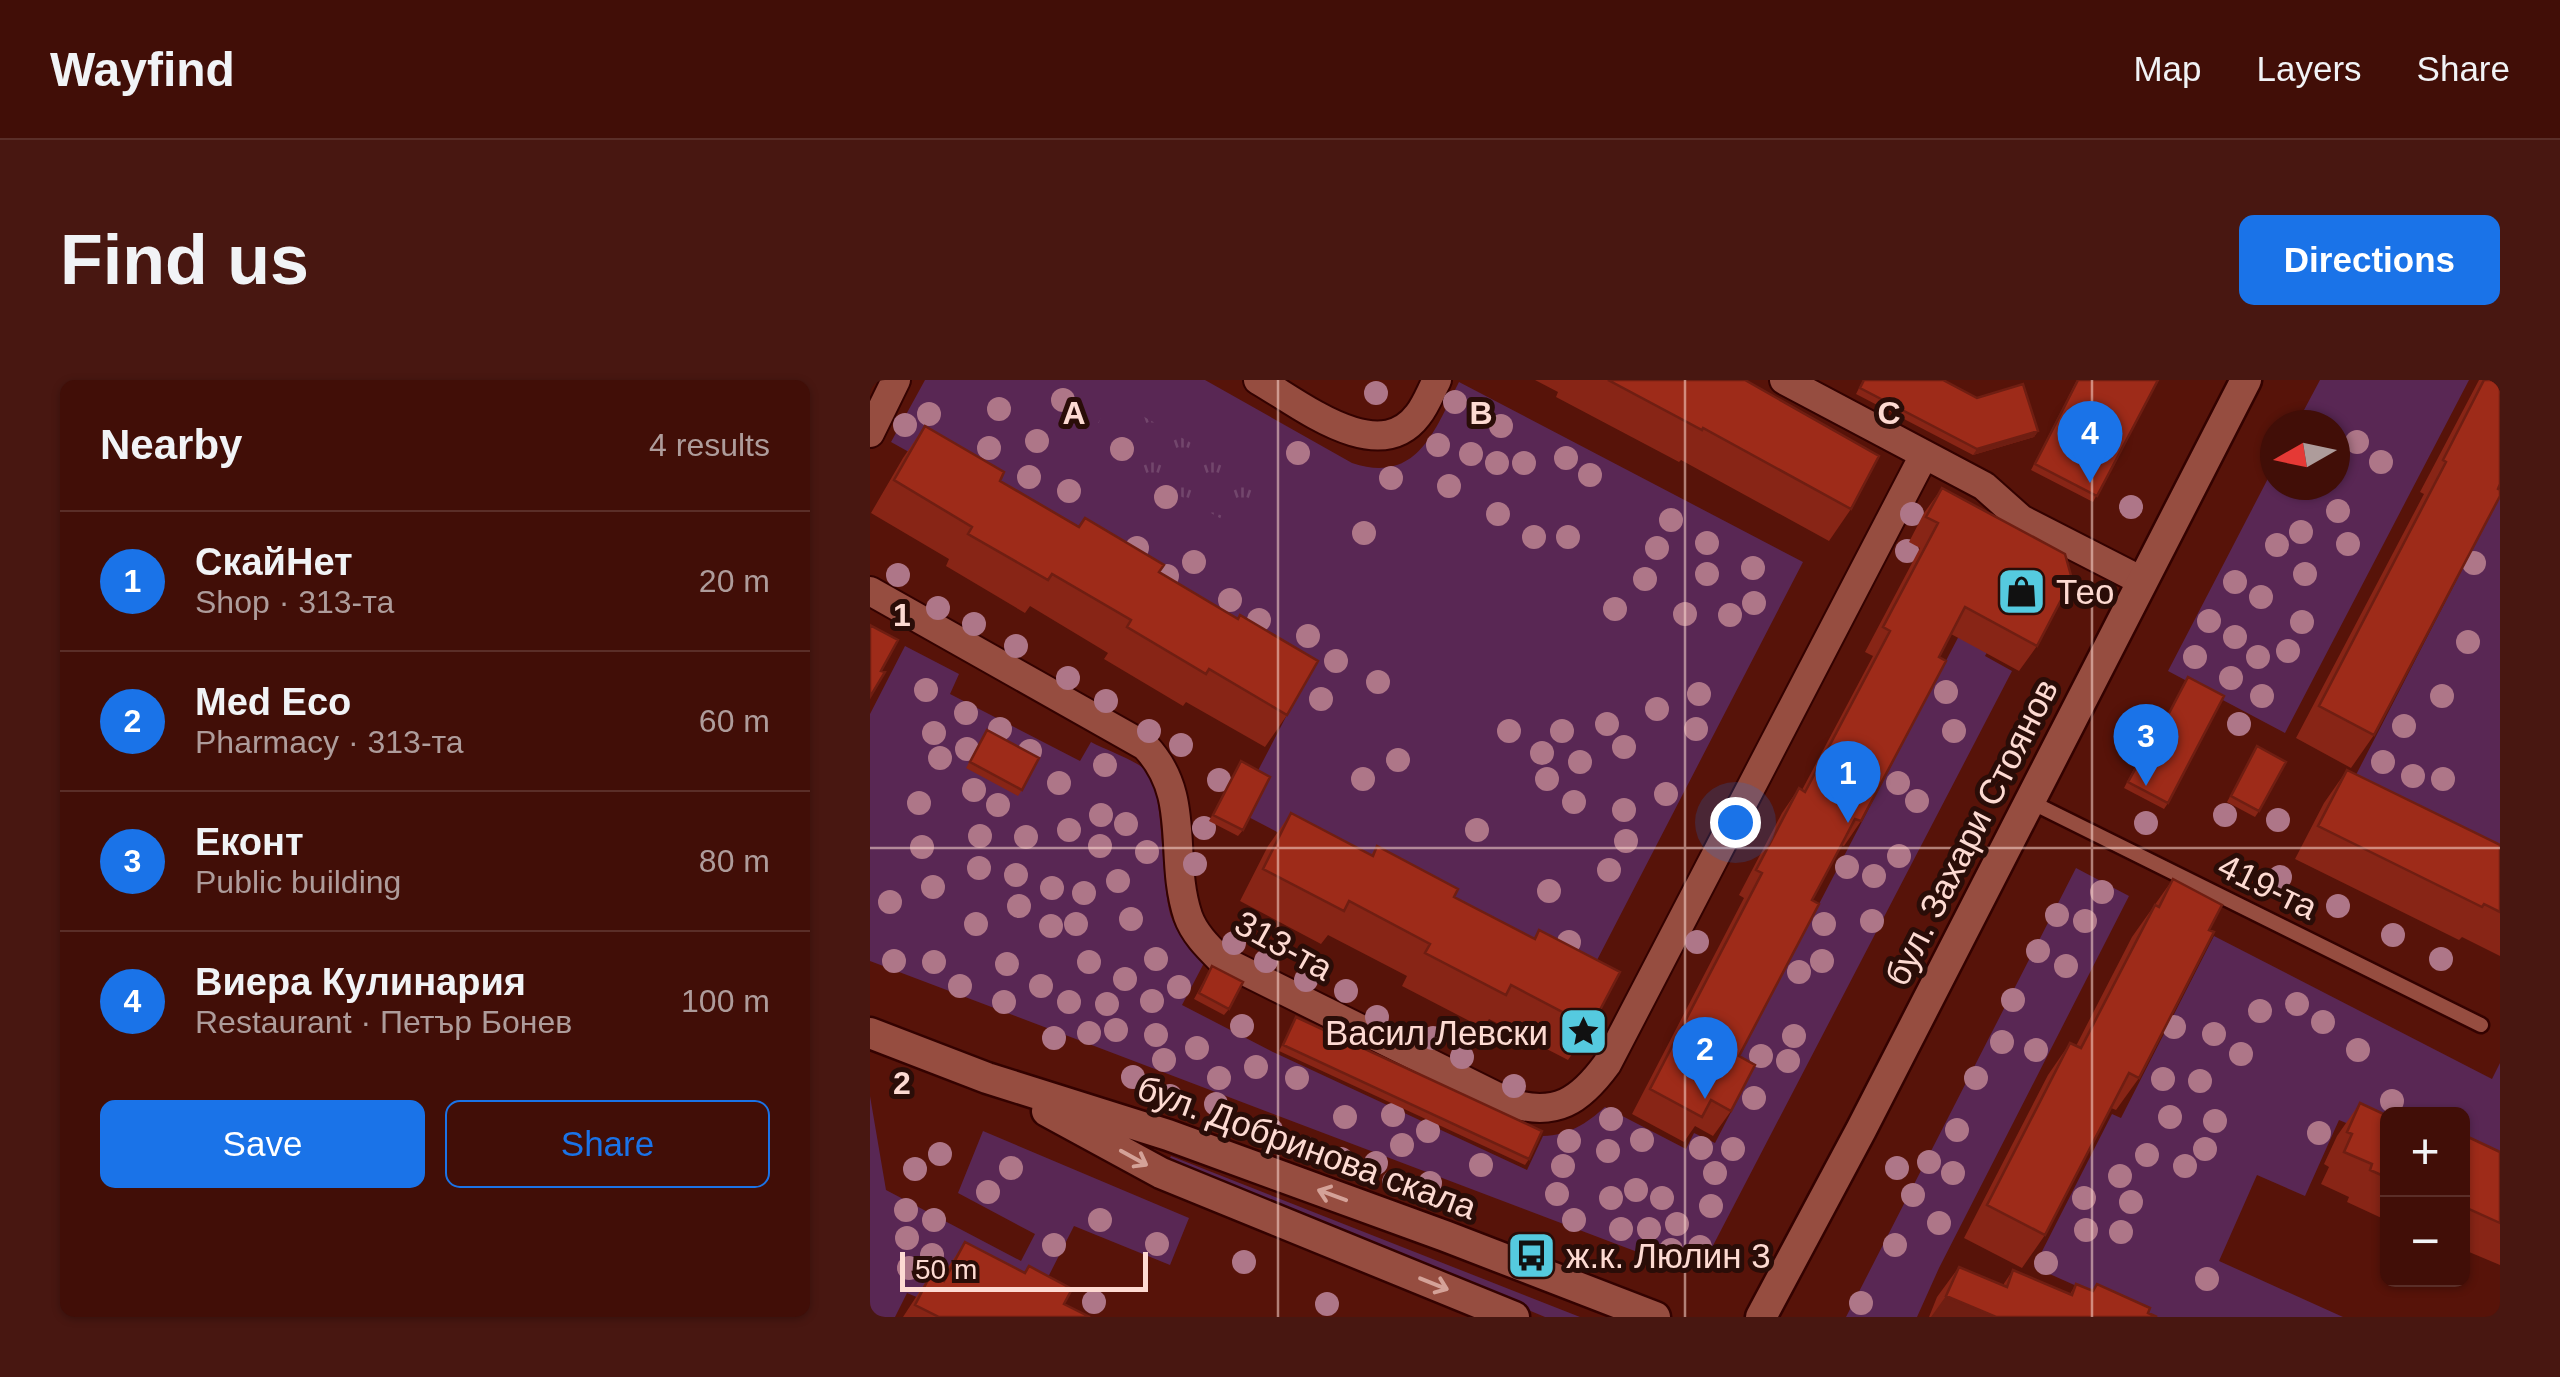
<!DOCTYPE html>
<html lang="en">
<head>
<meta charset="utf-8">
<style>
  :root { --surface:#410e07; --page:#481711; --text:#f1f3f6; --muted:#ae9c9b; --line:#5a2e28; --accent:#1a73e8 }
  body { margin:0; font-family:Arial,sans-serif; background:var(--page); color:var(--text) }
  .controls { position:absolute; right:30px; bottom:30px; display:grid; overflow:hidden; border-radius:15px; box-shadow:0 2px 8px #0004 }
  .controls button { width:90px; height:90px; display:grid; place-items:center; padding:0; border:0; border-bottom:2px solid var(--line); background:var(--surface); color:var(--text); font:50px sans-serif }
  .compass { position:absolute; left:1390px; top:30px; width:90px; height:90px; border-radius:50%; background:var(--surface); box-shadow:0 2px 8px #0004; rotate:261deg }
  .scale { position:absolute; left:30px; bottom:25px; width:248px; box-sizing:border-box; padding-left:10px; border:5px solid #fddad2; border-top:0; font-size:28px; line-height:35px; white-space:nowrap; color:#fddad2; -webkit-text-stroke:8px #2a0d08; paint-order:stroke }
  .you { position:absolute; left:865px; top:442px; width:35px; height:35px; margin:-25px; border:8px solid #fff; border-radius:50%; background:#1a73e8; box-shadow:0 0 0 15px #1a73e833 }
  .badge { display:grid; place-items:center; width:65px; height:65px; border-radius:50%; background:var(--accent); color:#fff; font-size:32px; font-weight:700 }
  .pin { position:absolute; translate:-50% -82px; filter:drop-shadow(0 2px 5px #0008) }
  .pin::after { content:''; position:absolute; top:52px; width:35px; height:30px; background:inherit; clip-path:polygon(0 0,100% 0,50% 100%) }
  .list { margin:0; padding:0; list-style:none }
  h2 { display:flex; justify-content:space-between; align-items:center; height:130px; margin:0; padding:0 40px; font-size:42px }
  h2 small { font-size:32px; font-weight:400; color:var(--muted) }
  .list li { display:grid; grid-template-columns:65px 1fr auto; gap:30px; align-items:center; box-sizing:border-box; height:140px; padding:0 40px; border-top:2px solid var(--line) }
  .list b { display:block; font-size:38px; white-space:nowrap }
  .list p { margin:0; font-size:32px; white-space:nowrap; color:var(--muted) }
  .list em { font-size:32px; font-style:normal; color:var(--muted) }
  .actions { display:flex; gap:20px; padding:30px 40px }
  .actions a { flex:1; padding:22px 0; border:2px solid var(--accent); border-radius:15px; text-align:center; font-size:35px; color:var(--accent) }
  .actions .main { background:var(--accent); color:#fff }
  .map { position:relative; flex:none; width:1630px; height:937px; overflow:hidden; border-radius:15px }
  header { display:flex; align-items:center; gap:60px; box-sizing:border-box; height:140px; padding:0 50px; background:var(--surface); border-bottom:2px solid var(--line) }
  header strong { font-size:48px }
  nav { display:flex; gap:55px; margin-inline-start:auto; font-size:35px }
  .intro { display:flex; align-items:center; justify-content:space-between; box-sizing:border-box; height:240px; padding:0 60px }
  h1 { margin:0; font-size:70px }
  .button { padding:25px 45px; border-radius:15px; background:var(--accent); color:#fff; font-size:35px; font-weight:700 }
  main { display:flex; gap:60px; padding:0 60px }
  aside { flex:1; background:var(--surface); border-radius:15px; box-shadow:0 2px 8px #0004 }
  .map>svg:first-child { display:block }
  .green { fill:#592754 }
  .park { fill:url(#park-tufts) }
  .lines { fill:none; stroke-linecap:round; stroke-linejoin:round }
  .lane-casing { stroke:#330200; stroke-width:19 }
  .street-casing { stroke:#330200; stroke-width:32 }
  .secondary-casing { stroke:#330200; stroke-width:35 }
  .lane { stroke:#964d40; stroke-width:14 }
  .street { stroke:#964d40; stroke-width:28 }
  .secondary { stroke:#964d40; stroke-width:30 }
  .tree { fill:#ae7688 }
  .wall { fill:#882516 }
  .shaded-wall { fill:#6f1e12 }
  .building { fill:#9e2b19; stroke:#6f1e12; stroke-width:2.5 }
  .oneway { stroke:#d4a298 }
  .grid { fill:none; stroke:#fddad2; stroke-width:2.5; stroke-opacity:0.55 }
  .labels { text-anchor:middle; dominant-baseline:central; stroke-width:10; stroke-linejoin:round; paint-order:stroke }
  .poi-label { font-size:35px; fill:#fddad2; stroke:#2a0d08; text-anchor:start }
  .street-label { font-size:35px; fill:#fddad2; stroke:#2a0d08 }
  .grid-label { font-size:32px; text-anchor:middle; font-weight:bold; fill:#fddad2; stroke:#2a0d08; stroke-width:10; stroke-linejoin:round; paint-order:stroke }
</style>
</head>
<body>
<header>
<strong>Wayfind</strong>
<nav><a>Map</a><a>Layers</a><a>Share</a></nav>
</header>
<div class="intro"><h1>Find us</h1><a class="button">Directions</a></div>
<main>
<aside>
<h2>Nearby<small>4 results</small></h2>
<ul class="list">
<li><span class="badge">1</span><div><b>СкайНет</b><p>Shop · 313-та</p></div><em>20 m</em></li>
<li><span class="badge">2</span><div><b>Med Eco</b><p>Pharmacy · 313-та</p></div><em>60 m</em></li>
<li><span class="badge">3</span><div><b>Еконт</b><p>Public building</p></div><em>80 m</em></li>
<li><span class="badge">4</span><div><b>Виера Кулинария</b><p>Restaurant · Петър Бонев</p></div><em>100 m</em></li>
</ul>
<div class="actions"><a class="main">Save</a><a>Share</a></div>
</aside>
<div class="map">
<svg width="1630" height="937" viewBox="0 0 1630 937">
  <defs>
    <pattern id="park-tufts" width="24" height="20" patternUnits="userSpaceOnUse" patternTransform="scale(2.5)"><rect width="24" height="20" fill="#592754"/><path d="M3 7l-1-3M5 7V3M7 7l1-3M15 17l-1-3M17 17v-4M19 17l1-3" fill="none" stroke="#72466c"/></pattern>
  </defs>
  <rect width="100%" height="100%" fill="#571309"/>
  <path class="green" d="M 55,0 L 335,0 L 482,83 C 548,105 565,49 589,2 L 933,182 L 711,611 L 367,431 L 433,304 L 281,207 L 21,62 Z
    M 1450,0 L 1599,0 L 1415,353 L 1298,291 L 1405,85 L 1405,105 L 1465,105 L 1465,45 L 1426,45 Z
    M 1630,116 L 1630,498 L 1473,420 Z
    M 1103,229 L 1132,244 L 1115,276 L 1142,291 L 836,879 L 823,888 L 807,887 L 0,581 L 0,334 L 35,266 L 89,294 L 80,314 L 210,381 L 221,362 C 236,370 267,381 277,391 C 295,408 290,507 302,539 C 308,556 321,570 334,583 L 312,625 L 403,672 L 657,790 L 673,756 C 699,755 716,744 735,727 L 816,769 L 824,753 L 845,763 L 872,711 L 856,702 Z
    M 1206,488 L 1259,516 L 1069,888 L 1047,937 L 976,937 Z
    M 1344,556 L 1622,699 L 1630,683 L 1630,808 L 1593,792 L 1592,734 L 1518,734 L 1517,760 L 1469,740 L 1435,816 L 1387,795 L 1349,881 L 1473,937 L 1276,937 L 1164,887 L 1242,734 L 1251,738 Z
    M 0,716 L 16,810 L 151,881 L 165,854 L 88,813 L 113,751 L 319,838 L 300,885 L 204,846 L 170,913 L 92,896 L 66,884 L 49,918 L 37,913 L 25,937 L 0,937 Z
    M 301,776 L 710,937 L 675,937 L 298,782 Z"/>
  <path class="park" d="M 242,19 L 402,108 L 377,153 L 216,64 Z"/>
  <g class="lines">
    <defs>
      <path id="lane" d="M 1159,421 L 1611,645"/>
      <path id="street" d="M 388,0 C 430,24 508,88 548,35 C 556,25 561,11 567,0
        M 914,0 L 1114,106 L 1151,139 L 1272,201
        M 0,53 L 26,0
        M 0,211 L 275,366 C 323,416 298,476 318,536 C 324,553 337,566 350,579 L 640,723 C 686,737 710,721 737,684 L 1054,75"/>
      <path id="secondary" d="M 0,653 L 117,698 L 298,755 L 575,856 L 785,937
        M 177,731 L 291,793 L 644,937
        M 891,937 L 991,750 L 1376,0"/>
    </defs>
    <use href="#lane" class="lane-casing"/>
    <use href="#street" class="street-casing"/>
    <use href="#secondary" class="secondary-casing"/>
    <use href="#lane" class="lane"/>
    <use href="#street" class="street"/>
    <use href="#secondary" class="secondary"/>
  </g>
  <g class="tree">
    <circle cx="506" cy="13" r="12"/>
    <circle cx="193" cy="20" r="12"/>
    <circle cx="585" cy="22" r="12"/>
    <circle cx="129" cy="29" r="12"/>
    <circle cx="59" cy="34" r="12"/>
    <circle cx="35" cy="45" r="12"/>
    <circle cx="631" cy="46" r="12"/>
    <circle cx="167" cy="61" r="12"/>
    <circle cx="1487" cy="62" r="12"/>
    <circle cx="568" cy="65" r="12"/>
    <circle cx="119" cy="68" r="12"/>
    <circle cx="252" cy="69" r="12"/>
    <circle cx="428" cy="73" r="12"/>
    <circle cx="601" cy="74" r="12"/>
    <circle cx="696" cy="78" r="12"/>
    <circle cx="1511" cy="82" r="12"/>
    <circle cx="627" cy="83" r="12"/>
    <circle cx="654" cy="83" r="12"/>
    <circle cx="720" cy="95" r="12"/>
    <circle cx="159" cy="97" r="12"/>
    <circle cx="521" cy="98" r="12"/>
    <circle cx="579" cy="106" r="12"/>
    <circle cx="199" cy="111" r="12"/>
    <circle cx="296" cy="117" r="12"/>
    <circle cx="1261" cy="127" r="12"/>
    <circle cx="1468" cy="131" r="12"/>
    <circle cx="628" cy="134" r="12"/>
    <circle cx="1042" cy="134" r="12"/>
    <circle cx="801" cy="140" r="12"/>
    <circle cx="1431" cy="152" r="12"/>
    <circle cx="494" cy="153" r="12"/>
    <circle cx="664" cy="157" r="12"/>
    <circle cx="698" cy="157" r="12"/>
    <circle cx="837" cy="163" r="12"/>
    <circle cx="1478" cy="164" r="12"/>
    <circle cx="1407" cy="165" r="12"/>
    <circle cx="267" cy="168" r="12"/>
    <circle cx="787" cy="168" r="12"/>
    <circle cx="1037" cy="171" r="12"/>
    <circle cx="324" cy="182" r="12"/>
    <circle cx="1604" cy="183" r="12"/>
    <circle cx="883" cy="188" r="12"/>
    <circle cx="837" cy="194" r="12"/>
    <circle cx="1435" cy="194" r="12"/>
    <circle cx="28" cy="195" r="12"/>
    <circle cx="297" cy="196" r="12"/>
    <circle cx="775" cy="199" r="12"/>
    <circle cx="1365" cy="202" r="12"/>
    <circle cx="1391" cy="217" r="12"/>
    <circle cx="360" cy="220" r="12"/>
    <circle cx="884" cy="223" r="12"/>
    <circle cx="68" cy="228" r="12"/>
    <circle cx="745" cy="229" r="12"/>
    <circle cx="815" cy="234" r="12"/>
    <circle cx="860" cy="235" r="12"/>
    <circle cx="389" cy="240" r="12"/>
    <circle cx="1339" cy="241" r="12"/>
    <circle cx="1432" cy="242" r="12"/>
    <circle cx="104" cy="244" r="12"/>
    <circle cx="438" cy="256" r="12"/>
    <circle cx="1365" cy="257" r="12"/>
    <circle cx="1598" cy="262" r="12"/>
    <circle cx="146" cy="266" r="12"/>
    <circle cx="1418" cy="271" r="12"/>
    <circle cx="1325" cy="277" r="12"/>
    <circle cx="1388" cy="277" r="12"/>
    <circle cx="466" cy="281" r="12"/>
    <circle cx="198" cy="298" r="12"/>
    <circle cx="1361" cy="298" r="12"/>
    <circle cx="508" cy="302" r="12"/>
    <circle cx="56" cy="310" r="12"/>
    <circle cx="1076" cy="312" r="12"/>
    <circle cx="829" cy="314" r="12"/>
    <circle cx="1392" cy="316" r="12"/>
    <circle cx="1572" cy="316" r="12"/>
    <circle cx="451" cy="319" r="12"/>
    <circle cx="236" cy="321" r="12"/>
    <circle cx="787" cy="329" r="12"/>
    <circle cx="96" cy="333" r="12"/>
    <circle cx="737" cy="344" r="12"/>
    <circle cx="1369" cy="344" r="12"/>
    <circle cx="1534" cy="346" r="12"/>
    <circle cx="130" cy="349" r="12"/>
    <circle cx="826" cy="349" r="12"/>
    <circle cx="279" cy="351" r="12"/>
    <circle cx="639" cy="351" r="12"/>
    <circle cx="692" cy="351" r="12"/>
    <circle cx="1084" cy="351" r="12"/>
    <circle cx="64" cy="353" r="12"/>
    <circle cx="311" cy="365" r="12"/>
    <circle cx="754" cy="367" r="12"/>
    <circle cx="97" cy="369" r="12"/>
    <circle cx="160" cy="371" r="12"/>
    <circle cx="672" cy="373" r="12"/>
    <circle cx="70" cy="378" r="12"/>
    <circle cx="528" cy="380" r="12"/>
    <circle cx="710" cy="382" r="12"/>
    <circle cx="1513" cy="382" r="12"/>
    <circle cx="235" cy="385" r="12"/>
    <circle cx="1543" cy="396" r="12"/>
    <circle cx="493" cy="399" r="12"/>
    <circle cx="677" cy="399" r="12"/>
    <circle cx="1573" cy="399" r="12"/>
    <circle cx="349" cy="400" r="12"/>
    <circle cx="189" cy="403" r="12"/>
    <circle cx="1028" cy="403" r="12"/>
    <circle cx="104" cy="410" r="12"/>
    <circle cx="796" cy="414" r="12"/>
    <circle cx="1047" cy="421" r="12"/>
    <circle cx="704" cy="422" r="12"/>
    <circle cx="49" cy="423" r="12"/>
    <circle cx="128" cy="425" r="12"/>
    <circle cx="754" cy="430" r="12"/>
    <circle cx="231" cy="435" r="12"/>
    <circle cx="1355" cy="435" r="12"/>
    <circle cx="1408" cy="440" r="12"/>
    <circle cx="1276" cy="443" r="12"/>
    <circle cx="256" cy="444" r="12"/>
    <circle cx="334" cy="448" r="12"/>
    <circle cx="199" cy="450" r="12"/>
    <circle cx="607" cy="450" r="12"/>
    <circle cx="110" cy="456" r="12"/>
    <circle cx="156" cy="457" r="12"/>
    <circle cx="756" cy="461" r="12"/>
    <circle cx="230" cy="466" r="12"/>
    <circle cx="52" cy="467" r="12"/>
    <circle cx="277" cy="472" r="12"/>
    <circle cx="1029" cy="476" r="12"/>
    <circle cx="325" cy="484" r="12"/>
    <circle cx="977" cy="487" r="12"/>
    <circle cx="109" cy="488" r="12"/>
    <circle cx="739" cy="490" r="12"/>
    <circle cx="146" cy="495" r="12"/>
    <circle cx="1004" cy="496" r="12"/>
    <circle cx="1410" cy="497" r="12"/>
    <circle cx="248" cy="501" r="12"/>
    <circle cx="63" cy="507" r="12"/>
    <circle cx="182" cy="508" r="12"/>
    <circle cx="679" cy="511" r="12"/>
    <circle cx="1232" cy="512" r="12"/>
    <circle cx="214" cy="513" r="12"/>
    <circle cx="20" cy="522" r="12"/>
    <circle cx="149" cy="526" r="12"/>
    <circle cx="1468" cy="526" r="12"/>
    <circle cx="1187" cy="535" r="12"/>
    <circle cx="261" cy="539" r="12"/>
    <circle cx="1002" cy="541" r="12"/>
    <circle cx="1215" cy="541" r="12"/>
    <circle cx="106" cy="544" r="12"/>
    <circle cx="206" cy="544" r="12"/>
    <circle cx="954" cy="544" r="12"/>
    <circle cx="181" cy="546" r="12"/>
    <circle cx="1523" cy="555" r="12"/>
    <circle cx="699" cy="562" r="12"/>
    <circle cx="827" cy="562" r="12"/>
    <circle cx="364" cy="563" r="12"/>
    <circle cx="1168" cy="571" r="12"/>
    <circle cx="286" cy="579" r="12"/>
    <circle cx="1571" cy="579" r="12"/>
    <circle cx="24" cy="581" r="12"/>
    <circle cx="396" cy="581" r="12"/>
    <circle cx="952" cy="581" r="12"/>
    <circle cx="64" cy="582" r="12"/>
    <circle cx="219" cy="582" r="12"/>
    <circle cx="137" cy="584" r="12"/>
    <circle cx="1196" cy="586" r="12"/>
    <circle cx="929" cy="592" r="12"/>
    <circle cx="255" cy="599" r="12"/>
    <circle cx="436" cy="600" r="12"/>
    <circle cx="90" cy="606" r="12"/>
    <circle cx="171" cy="606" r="12"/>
    <circle cx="309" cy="607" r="12"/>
    <circle cx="476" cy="611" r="12"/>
    <circle cx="1143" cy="620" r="12"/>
    <circle cx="282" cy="621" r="12"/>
    <circle cx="134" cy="622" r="12"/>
    <circle cx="199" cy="622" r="12"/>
    <circle cx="237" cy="624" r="12"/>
    <circle cx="1427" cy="624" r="12"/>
    <circle cx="1390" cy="631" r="12"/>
    <circle cx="507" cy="637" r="12"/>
    <circle cx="1453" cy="642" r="12"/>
    <circle cx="372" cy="646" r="12"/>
    <circle cx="1304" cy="647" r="12"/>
    <circle cx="246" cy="650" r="12"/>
    <circle cx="219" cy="653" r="12"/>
    <circle cx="1344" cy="654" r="12"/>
    <circle cx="286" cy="655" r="12"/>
    <circle cx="924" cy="656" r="12"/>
    <circle cx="184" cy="658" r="12"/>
    <circle cx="563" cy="658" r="12"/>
    <circle cx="1132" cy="662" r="12"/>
    <circle cx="327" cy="668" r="12"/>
    <circle cx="1166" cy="670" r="12"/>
    <circle cx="1488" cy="670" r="12"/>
    <circle cx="1371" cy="674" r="12"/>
    <circle cx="891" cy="676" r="12"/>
    <circle cx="592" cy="677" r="12"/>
    <circle cx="294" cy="680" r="12"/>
    <circle cx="918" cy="681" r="12"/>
    <circle cx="386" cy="687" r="12"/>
    <circle cx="263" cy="697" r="12"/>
    <circle cx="349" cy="698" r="12"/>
    <circle cx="427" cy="698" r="12"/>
    <circle cx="1106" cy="698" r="12"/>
    <circle cx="1293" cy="699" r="12"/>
    <circle cx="1330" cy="701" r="12"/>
    <circle cx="644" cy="706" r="12"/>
    <circle cx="300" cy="716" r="12"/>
    <circle cx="884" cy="718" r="12"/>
    <circle cx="1522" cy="721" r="12"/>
    <circle cx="346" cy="724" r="12"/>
    <circle cx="523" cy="735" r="12"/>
    <circle cx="475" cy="737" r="12"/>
    <circle cx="1300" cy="737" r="12"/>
    <circle cx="741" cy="739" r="12"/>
    <circle cx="1345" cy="741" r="12"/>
    <circle cx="401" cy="750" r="12"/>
    <circle cx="1087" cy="750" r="12"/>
    <circle cx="558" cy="751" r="12"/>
    <circle cx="1449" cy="753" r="12"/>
    <circle cx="772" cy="760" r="12"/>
    <circle cx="699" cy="761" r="12"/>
    <circle cx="532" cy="765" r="12"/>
    <circle cx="435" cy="768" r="12"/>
    <circle cx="831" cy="768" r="12"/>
    <circle cx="863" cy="769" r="12"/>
    <circle cx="1335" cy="769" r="12"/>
    <circle cx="738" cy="771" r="12"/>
    <circle cx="70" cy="774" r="12"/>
    <circle cx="1277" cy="775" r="12"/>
    <circle cx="471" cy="779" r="12"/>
    <circle cx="1059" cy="782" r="12"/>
    <circle cx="506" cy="783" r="12"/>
    <circle cx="611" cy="785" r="12"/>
    <circle cx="693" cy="786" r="12"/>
    <circle cx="1315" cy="786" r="12"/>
    <circle cx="141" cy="788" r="12"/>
    <circle cx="1027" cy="788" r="12"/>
    <circle cx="45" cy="789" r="12"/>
    <circle cx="845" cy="793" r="12"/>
    <circle cx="1083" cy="793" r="12"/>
    <circle cx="1250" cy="796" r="12"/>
    <circle cx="524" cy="802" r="12"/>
    <circle cx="560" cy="803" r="12"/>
    <circle cx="766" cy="810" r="12"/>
    <circle cx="118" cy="812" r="12"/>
    <circle cx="687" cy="814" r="12"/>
    <circle cx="1043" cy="815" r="12"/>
    <circle cx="741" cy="818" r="12"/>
    <circle cx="792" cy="818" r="12"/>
    <circle cx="1214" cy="818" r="12"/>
    <circle cx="1261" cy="822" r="12"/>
    <circle cx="841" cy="826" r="12"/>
    <circle cx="36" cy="830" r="12"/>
    <circle cx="64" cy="840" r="12"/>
    <circle cx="230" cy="840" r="12"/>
    <circle cx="704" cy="840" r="12"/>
    <circle cx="1069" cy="843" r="12"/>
    <circle cx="807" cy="844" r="12"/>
    <circle cx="751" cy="849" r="12"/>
    <circle cx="779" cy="849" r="12"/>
    <circle cx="1216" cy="850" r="12"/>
    <circle cx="1251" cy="852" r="12"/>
    <circle cx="37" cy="858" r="12"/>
    <circle cx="287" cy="864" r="12"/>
    <circle cx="184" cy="865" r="12"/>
    <circle cx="1025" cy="865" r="12"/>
    <circle cx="830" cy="867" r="12"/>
    <circle cx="801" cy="870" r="12"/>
    <circle cx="62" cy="875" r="12"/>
    <circle cx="374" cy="882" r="12"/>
    <circle cx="1176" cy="883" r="12"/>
    <circle cx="39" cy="888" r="12"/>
    <circle cx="1337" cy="899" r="12"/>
    <circle cx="224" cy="922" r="12"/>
    <circle cx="991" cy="923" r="12"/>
    <circle cx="457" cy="924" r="12"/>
  </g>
  <path class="wall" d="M 665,0 L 875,0 L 981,129 L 959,161 L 811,80 L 809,82 L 686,17 L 688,12 Z
    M 993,0 L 1073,0 L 1168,51 L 1164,57 L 1103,75 L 986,14 Z
    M 1207,0 L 1288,0 L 1223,122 L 1161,90 Z
    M 1609,0 L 1630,0 L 1504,355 L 1481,388 L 1426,358 L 1554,114 L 1550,112 Z
    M 55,46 L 130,101 L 289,192 L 417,335 L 395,367 L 316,322 L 313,326 L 234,279 L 238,273 L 160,226 L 155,233 L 76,186 L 79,179 L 1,133 L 33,78 Z
    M 1072,108 L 1167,266 L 1149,291 L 1081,254 L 991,441 L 974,466 L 971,465 L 942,520 L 869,676 L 861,731 L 843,756 L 825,746 L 814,762 L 762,734 L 874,518 L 869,515 L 912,433 L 929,408 L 932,410 L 1003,276 L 995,272 L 1050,168 L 1039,162 L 1054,133 Z
    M 1318,297 L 1298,423 L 1294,429 L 1254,408 L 1267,383 L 1272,377 L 1274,379 Z
    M 117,350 L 152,410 L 148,416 L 96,388 Z
    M 1387,366 L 1389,431 L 1385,437 L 1357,422 Z
    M 371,381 L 373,450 L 368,456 L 339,441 Z
    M 1477,390 L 1630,465 L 1630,576 L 1592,557 L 1589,560 L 1425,479 L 1454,423 Z
    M 421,433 L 501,475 L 507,466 L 584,517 L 663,559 L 669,550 L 721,647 L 698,680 L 619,639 L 613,648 L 532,606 L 537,596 L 458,555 L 451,564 L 370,521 L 398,466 Z
    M 1303,499 L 1269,698 L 1246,730 L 1241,728 L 1175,855 L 1152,888 L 1094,858 L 1178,695 L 1200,663 L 1206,666 L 1262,557 Z
    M 342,586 L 359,629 L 354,635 L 324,619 Z
    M 426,637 L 659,779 L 655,785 L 409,671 Z
    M 1490,723 L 1518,736 L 1518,841 L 1477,822 L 1479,817 L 1451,804 L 1459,787 L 1454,784 L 1467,756 Z
    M 1592,759 L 1630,772 L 1630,885 L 1592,869 Z
    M 95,862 L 154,893 L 159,886 L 194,924 L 220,937 L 33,937 L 61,894 L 70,899 Z
    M 1089,887 L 1133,905 L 1143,890 L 1200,914 L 1206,904 L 1222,911 L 1227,904 L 1287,937 L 1059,937 L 1067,917 Z"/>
  <path class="shaded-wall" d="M 1168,51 L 1164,57 L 1103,75 L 1107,69 Z
    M 1076,916 L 1126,937 L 1061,937 Z"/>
  <path class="building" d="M 738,0 L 875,0 L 1009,76 L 981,129 L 833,48 L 832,50 Z
    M 994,0 L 1073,0 L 1107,18 L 1153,4 L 1168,51 L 1107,69 L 990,8 Z
    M 1208,0 L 1288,0 L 1227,116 L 1165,84 Z
    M 1614,0 L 1630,0 L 1630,104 L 1628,109 L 1630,110 L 1630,116 L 1504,355 L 1449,326 L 1576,82 L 1573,80 Z
    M 55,46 L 134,92 L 130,101 L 209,147 L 215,138 L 294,185 L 289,192 L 368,239 L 370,235 L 448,281 L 417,335 L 339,289 L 336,294 L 257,247 L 261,240 L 182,194 L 178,200 L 98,154 L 102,147 L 24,100 Z
    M 1072,108 L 1195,174 L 1202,199 L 1167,266 L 1095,227 L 1069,277 L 1076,281 L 991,441 L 985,439 L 964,479 L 942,520 L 949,524 L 869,676 L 885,685 L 861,731 L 841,720 L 832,737 L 780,709 L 892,493 L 886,490 L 929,408 L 935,412 L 1020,251 L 1013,247 L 1068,143 L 1056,137 Z
    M 0,245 L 28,260 L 11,291 L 15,292 L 0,317 Z
    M 1318,297 L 1354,316 L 1298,423 L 1258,402 L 1272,377 L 1275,379 Z
    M 117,350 L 169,378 L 152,410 L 100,382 Z
    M 1387,366 L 1416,382 L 1389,431 L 1361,416 Z
    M 371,381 L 400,397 L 373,450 L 343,435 Z
    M 1477,390 L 1630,465 L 1630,532 L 1614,524 L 1612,527 L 1448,446 Z
    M 421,433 L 503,476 L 507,466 L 588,509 L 584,517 L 665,559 L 669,550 L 750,592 L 721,647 L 641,605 L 636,615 L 555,573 L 560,564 L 479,521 L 474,531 L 393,489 Z
    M 1303,499 L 1352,525 L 1339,550 L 1344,552 L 1269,698 L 1259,693 L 1175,855 L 1117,825 L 1200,663 L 1211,668 L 1285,525 L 1289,527 Z
    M 342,586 L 373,602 L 359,629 L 329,613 Z
    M 426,637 L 672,751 L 659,779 L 413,665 Z
    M 1490,723 L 1518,736 L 1518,798 L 1500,790 L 1502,784 L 1474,772 L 1482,754 L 1477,752 Z
    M 1525,729 L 1538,734 L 1522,734 Z
    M 1596,756 L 1630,772 L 1630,843 L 1592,826 L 1592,759 L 1594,760 Z
    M 95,862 L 155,893 L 159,886 L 202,909 L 194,924 L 220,937 L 69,937 L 45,925 L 61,894 L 74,901 Z
    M 1089,887 L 1137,907 L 1143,890 L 1202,915 L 1206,904 L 1223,911 L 1227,904 L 1280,928 L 1278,933 L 1287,937 L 1126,937 L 1076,916 Z"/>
  <defs><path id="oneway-shaft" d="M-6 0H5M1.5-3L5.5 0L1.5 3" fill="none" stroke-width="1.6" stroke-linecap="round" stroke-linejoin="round" transform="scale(2.5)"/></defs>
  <g class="oneway">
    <use href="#oneway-shaft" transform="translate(264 778) rotate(29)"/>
    <use href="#oneway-shaft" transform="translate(462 815) rotate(-160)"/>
    <use href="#oneway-shaft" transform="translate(564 904) rotate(22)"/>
  </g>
  <path class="grid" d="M 408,0 L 408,937M 815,0 L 815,937M 1222,0 L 1222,937M 0,468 L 1630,468"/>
  <defs>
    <symbol id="shop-square" viewBox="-11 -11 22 22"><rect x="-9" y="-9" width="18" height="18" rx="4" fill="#55cadf" stroke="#2a0d08"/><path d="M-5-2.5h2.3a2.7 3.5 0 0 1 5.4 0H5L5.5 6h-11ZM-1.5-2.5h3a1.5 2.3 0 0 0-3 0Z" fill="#111"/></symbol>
    <symbol id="sight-square" viewBox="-11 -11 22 22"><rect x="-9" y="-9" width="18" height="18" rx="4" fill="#55cadf" stroke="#2a0d08"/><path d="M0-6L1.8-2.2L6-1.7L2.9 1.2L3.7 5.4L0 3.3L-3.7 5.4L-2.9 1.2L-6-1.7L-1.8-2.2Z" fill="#111"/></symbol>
    <symbol id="bus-square" viewBox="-11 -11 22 22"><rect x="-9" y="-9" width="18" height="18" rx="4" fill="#55cadf" stroke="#2a0d08"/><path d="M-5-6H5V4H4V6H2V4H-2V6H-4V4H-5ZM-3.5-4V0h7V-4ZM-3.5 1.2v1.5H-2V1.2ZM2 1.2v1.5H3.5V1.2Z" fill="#111"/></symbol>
  </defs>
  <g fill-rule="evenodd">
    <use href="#shop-square" x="1124" y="184" width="55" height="55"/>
    <use href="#sight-square" x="686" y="624" width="55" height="55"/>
    <use href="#bus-square" x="634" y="848" width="55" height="55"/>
  </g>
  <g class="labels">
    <g class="poi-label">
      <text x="1186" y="211">Тео</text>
      <text x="678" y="652" text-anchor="end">Васил Левски</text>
      <text x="696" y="875">ж.к. Люлин 3</text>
    </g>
    <g class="street-label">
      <text transform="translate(1101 452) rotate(-63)">бул. Захари Стоянов</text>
      <text transform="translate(1398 506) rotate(26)">419-та</text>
      <text transform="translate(414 565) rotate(29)">313-та</text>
      <text transform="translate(437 767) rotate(20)">бул. Добринова скала</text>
    </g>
  </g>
  <g class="grid-label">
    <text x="204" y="44">A</text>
    <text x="611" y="44">B</text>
    <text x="1019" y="44">C</text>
    <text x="32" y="246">1</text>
    <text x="32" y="714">2</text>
  </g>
</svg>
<div class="controls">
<button>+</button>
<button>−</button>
</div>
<svg class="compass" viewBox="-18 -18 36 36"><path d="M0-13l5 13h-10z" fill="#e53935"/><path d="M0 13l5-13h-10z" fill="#ae9c9b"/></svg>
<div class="scale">50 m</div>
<div class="you"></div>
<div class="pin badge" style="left:978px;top:443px">1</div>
<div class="pin badge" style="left:835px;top:719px">2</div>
<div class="pin badge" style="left:1276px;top:406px">3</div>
<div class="pin badge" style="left:1220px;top:103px">4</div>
</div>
</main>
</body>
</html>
